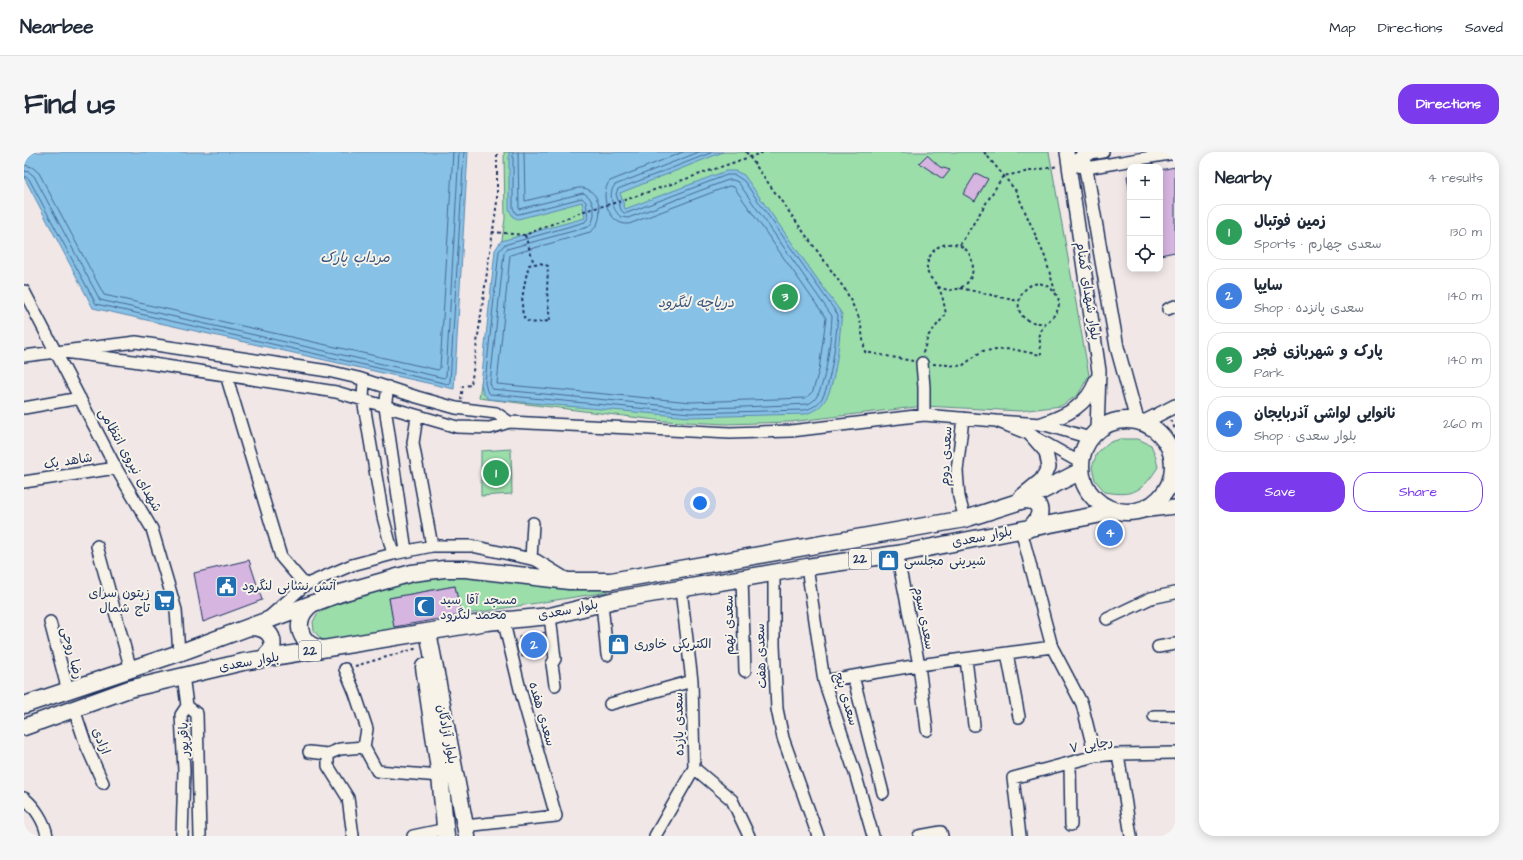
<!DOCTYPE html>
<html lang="en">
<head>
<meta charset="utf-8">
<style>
  :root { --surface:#fff; --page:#f6f6f7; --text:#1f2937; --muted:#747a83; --line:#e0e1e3; --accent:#7c3aed }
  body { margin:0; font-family:"Architects Daughter","Playpen Sans Arabic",sans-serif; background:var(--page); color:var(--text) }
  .controls { position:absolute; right:12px; top:12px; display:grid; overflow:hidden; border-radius:8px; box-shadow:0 2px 10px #0003 }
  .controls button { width:36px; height:36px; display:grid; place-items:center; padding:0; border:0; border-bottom:1px solid var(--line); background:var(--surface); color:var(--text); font:20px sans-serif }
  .you { position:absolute; left:676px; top:351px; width:14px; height:14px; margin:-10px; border:3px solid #fff; border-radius:50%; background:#1a73e8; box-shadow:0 0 0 6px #1a73e833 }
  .badge { display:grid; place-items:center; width:26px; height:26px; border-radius:50%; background:var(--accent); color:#fff; font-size:13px; font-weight:700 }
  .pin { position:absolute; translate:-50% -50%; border:2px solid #fff; box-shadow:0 1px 4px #0006 }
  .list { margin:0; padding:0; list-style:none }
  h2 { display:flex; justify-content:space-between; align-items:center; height:52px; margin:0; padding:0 16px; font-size:17px }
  h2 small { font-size:13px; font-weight:400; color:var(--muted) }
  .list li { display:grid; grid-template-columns:26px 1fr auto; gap:12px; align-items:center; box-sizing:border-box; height:56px; margin:0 8px 8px; padding:0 8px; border:1px solid var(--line); border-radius:16px }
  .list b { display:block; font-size:15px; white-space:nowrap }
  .list p { margin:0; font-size:13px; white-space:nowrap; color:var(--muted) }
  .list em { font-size:13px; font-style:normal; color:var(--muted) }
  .actions { display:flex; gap:8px; padding:12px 16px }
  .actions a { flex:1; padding:9px 0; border:1px solid var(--accent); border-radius:16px; text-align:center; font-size:14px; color:var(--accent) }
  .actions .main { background:var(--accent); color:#fff }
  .icon { flex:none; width:22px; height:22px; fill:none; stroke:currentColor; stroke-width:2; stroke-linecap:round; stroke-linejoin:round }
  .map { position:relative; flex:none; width:1151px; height:684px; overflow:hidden; border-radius:16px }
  header { display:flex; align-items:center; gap:24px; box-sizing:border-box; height:56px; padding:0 20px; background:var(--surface); border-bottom:1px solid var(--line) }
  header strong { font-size:19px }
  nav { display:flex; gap:22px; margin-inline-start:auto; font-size:14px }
  .intro { display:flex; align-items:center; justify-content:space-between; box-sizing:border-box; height:96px; padding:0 24px }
  h1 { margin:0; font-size:28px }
  .button { padding:10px 18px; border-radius:16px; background:var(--accent); color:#fff; font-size:14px; font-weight:700 }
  main { display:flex; gap:24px; padding:0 24px }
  aside { flex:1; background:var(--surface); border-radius:16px; box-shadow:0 2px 10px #0003 }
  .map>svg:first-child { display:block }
  .green { fill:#9bdeaa; stroke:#5b8684 }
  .water { fill:#87c1e6; stroke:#5c87b0 }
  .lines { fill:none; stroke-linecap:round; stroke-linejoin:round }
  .shore { stroke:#466994; stroke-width:1 }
  .building { fill:#d6b5e0; stroke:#1b2f5e }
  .minor-casing { stroke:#1b2f5e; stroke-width:14 }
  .major-casing { stroke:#1b2f5e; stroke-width:16 }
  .highway-casing { stroke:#1b2f5e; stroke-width:19 }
  .path { stroke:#1b2f5e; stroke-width:2; stroke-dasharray:3 3; stroke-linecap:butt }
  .minor { stroke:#f7f3e8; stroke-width:11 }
  .major { stroke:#f7f3e8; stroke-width:13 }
  .highway { stroke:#f7f3e8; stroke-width:16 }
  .labels { text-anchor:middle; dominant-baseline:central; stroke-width:4; stroke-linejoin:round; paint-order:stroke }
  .shield { fill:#f7f3e8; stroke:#5d6a87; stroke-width:1 }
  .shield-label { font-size:12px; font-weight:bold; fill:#1b2f5e }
  .street-label { font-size:13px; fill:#1b2f5e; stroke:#f7f3e8 }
  .poi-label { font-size:13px; fill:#1b2f5e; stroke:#f7f3e8; text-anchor:start }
  .water-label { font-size:14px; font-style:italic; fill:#365480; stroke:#f7f3e8 }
</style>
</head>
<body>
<header>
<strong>Nearbee</strong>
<nav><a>Map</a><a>Directions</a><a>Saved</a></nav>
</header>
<div class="intro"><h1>Find us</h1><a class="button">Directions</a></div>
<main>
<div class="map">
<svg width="1151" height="684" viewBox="0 0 1151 684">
  <rect width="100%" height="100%" fill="#f0e7e6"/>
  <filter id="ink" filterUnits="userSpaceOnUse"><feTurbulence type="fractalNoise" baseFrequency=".025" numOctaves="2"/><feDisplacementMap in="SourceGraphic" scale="8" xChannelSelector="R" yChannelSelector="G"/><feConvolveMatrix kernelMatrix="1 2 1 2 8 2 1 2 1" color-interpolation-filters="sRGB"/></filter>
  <g filter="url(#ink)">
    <path class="green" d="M 480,0 L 1025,0 L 1065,223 L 1054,243 L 1037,254 L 996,259 L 900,254 L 766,270 L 703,272 L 640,269 L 455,246 L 481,67 Z
      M 1096,287 L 1114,287 L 1127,293 L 1131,303 L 1134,315 C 1119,339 1109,345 1081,340 L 1071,328 L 1068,315 L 1073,301 L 1084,291 Z
      M 487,297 L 488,342 L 457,344 L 457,299 Z
      M 418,423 L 470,427 L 502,432 L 541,436 L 583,435 L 583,440 L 437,463 L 431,434 L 365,446 L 371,477 L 306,490 L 297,487 L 290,479 L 289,470 L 293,462 L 306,455 L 374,431 Z"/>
    <path class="water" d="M 0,0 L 444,0 L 430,237 L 69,156 L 0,25 Z
      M 485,0 L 699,0 L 596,41 L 601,57 L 702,19 L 711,19 L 720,23 L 818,162 C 815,184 813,235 799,251 C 795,257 788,260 781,262 L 666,265 L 464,247 L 459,241 L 457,232 L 471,98 L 477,89 L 561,66 L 558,50 L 494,67 L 489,65 L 485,57 Z"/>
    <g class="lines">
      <path class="shore" d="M 489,0 L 489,56 L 492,62 L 495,62 L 558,46 L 562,50 L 564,66 L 561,70 L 480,93 L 475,99 L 461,231 L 463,239 L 466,242 L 666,261 L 780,258 C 786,257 792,254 796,249 C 808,235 812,183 814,163 L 720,29 L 711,23 L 703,23 L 603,61 L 600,61 L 597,58 L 592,42 L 594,37 L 689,0
        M 494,0 L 495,57 L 559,41 C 571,45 574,68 564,75 L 483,97 L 480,101 L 466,231 L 468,237 L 666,256 L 720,255 L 784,252 C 788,250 791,248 793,244 C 803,228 807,184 808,164 L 714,30 L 709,28 L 704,28 L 604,66 L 597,65 C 589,59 583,41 591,33 L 675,0
        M 500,0 L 501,49 L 554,36 C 577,33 583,70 566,80 L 486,103 L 473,232 L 667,250 L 782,246 L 789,239 L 795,218 L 802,166 L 710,35 L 705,34 L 605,72 C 585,74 574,42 586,29 L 659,0
        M 0,13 L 8,15 L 15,21 L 80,143 L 414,218 L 416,216 L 429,0
        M 0,19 L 5,20 L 10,24 L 76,148 L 420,226 L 422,224 L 435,0
        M 0,24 L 5,27 L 72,152 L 424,232 L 426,230 L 440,0"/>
    </g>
    <path class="building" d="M 903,3 L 916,15 L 926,18 L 919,27 L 895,11 Z
      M 1151,15 L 1151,100 L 1136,103 L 1136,18 Z
      M 952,21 L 964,27 L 951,49 L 939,42 Z
      M 1103,24 L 1106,24 L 1106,43 Z
      M 225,408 L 238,448 L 179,470 L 170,421 Z
      M 431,434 L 437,463 L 370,475 L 365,446 Z
      M 523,480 L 526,500 L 498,505 L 495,485 Z"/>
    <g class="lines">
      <defs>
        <path id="minor" d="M 1053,7 L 1060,3 L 1079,0
          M 1045,12 L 1062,16 L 1151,1
          M 0,139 L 92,316 L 128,377 L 152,458 L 155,501
          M 1144,157 L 1151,154
          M 0,204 L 112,190 L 304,219 L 334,226 L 393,245 L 432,256 L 472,261 L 485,270 L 466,276 L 433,275 L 312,240 L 109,209 L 32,199
          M 898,211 L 900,235 L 900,263
          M 202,223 L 257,405 L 281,433
          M 340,228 L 339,247 L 359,365 L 369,402
          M 364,235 L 361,255 L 382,399
          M 0,256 L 56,246
          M 393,264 L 389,291 L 408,394 L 448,394 L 512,408 L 543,427
          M 939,266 L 933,319 L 935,345 L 941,367
          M 485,270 L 706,281 L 767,279 L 900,263 L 972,269
          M 1057,311 L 1007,283 L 972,269 L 1018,272 L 1066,286
          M 0,330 L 92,316
          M 997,378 L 1028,495 L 1058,552 L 1071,604
          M 73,394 L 107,518
          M 873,402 L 895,513 L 903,578
          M 507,407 L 509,371
          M 783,415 L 800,529 L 831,621 L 849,684
          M 750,420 L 750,493 L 753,557 L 759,586 L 794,684
          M 718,426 L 721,519
          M 657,438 L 668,529 L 670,616 L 708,648 L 725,684
          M 578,451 L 583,503
          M 526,464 L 531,507 L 528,512 L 531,533
          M 245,465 L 281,433 L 328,413 L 369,402 L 408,394
          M 1083,467 L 1127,446 L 1151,441
          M 26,470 L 44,539
          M 1134,495 L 1151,492
          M 983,501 L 995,565
          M 942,507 L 950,573
          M 321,517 L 331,541 L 343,577 L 340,595
          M 159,523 L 163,554
          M 829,524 L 859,641
          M 800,529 L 895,513 L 1028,495
          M 586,552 L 668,529
          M 163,554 L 173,562 L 176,684
          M 50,557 L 62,593 L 79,631
          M 1130,564 L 1151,564
          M 340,595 L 353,619 L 416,624
          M 285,600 L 304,602
          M 1094,602 L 1107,684
          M 1046,611 L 1047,673
          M 0,646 C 11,655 21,670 23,684
          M 441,674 L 532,664 L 496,537 L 479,467
          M 158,684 L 160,619 L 157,563 L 163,554
          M 329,684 L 324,646 L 304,614 L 304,602 L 316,597 L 340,595
          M 389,684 L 422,677
          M 631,684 L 670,616
          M 895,684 L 917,680 L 918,684
          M 996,684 L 989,626 L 1071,604 L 1094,602 L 1151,601"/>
        <path id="major" d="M 1043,0 L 1075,219 L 1073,279
          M 1059,0 L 1093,195 L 1113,268
          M 1120,270 L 1151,254
          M 1018,272 C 1041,264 1064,254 1072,228
          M 1149,309 L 1151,307
          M 1148,324 L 1151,326
          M 996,345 L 1017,328 L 1025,315 L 1022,300 L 1007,283
          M 1108,360 L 1151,355"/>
        <path id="highway" d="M1057 314a46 46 0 1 1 92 0a46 46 0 1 1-92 0Z
          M 1000,348 C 1021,348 1019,367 1004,377
          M 289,451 C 268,466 273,492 298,497
          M 226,475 C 241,475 251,482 248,497 L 240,506 L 235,508
          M 404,480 L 443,684
          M 400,515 L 416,624 L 422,684
          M 0,553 L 155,501 L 317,441 L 388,421 L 420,417 L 442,417 L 545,429 L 587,429 L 941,367 L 1000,348 L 1057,319
          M 0,575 L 105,537 L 219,510 L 463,470 L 526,464 L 591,448 L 783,415 L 873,402 L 1093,359"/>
      </defs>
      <use href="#minor" class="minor-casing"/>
      <use href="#major" class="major-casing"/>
      <use href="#highway" class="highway-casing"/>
      <path class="path" d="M 722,0 L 822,139 L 836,168 L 841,200 L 889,209
        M 960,0 L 992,39 L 1021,105 L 1031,139
        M 468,80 L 501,83 L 560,59 L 598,49 L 740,0
        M 501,83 L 510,112
        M 936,93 L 979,24 L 1034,14
        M 516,111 L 524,114 L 523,140 L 526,169 C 520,169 507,173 502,168 C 493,160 502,124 505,113 Z
        M 936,136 L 994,149
        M 899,201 L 904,184 L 922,162 C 920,153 919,143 914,135 C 910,128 902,124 903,114 C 904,106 909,97 916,94 C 953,80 962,137 926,138 C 922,138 918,136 914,135
        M 909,212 L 938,214 L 958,199 L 987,197 L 1017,203 C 1017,197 1015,188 1016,182 C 1019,169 1035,165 1035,151 C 1035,145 1031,140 1026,136 C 999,115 974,174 1021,171
        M 437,248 L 439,234 L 447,233 L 473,50 L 473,0
        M 1147,268 L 1151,277
        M 331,514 L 394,496"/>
      <use href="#minor" class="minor"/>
      <use href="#major" class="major"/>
      <use href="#highway" class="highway"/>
    </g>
  </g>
  <defs>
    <symbol id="shop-square" viewBox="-11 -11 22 22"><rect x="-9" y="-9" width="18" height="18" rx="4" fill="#1f6fb2" stroke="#f7f3e8"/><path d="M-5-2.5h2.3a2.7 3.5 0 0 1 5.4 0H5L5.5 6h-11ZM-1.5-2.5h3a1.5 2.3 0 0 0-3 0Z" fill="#fff"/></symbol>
    <symbol id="civic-square" viewBox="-11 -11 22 22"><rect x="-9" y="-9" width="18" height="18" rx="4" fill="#1f6fb2" stroke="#f7f3e8"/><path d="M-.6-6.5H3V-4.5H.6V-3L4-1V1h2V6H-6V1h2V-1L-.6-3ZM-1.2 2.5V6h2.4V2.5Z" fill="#fff"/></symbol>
    <symbol id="supermarket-square" viewBox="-11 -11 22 22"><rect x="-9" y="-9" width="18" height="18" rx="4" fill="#1f6fb2" stroke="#f7f3e8"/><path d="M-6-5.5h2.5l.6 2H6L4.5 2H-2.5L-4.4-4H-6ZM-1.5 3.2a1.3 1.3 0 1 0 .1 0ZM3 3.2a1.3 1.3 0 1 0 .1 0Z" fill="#fff"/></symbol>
    <symbol id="mosque-square" viewBox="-11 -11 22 22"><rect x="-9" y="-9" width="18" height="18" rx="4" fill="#1f6fb2" stroke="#f7f3e8"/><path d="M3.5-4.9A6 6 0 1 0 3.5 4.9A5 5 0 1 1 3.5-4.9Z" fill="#fff"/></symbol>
  </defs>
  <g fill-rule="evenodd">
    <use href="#shop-square" x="852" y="396" width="25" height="25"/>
    <use href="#civic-square" x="190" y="422" width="25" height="25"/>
    <use href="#supermarket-square" x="128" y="436" width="25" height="25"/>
    <use href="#mosque-square" x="388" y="442" width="25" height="25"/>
    <use href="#shop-square" x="582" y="480" width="25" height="25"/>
  </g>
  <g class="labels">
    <g class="shield">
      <rect x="825" y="397" width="22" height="20" rx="3"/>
      <rect x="275" y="489" width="22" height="20" rx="3"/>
    </g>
    <g class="shield-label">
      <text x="836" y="407">22</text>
      <text x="286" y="499">22</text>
    </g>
    <g class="street-label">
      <text transform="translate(1064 139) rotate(81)">بلوار شهدای گمنام</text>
      <text transform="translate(922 304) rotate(-87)">سعدی دوم</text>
      <text transform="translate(106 308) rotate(61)">شهدای نیروی انتظامی</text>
      <text transform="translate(44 309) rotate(-9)">شاهد یک</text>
      <text transform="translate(958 385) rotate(-11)">بلوار سعدی</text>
      <text transform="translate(544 458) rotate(-11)">بلوار سعدی</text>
      <text transform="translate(900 466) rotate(79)">سعدی سوم</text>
      <text transform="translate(705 473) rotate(-91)">سعدی نهم</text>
      <text transform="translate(48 501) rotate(75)">رضا روحی</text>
      <text transform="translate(737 504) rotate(-92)">سعدی هفت</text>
      <text transform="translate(225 510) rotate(-10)">بلوار سعدی</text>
      <text transform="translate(822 547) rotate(73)">سعدی پنج</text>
      <text transform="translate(518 562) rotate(74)">سعدی هفده</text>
      <text transform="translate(655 572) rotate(-91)">سعدی یازده</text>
      <text transform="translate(423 582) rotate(79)">بلوار آزادگان</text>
      <text transform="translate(160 587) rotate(-92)">باقرپور</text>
      <text transform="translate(77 589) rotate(68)">ازادی</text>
      <text transform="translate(1067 593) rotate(-10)">رجایی ۷</text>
    </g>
    <g class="poi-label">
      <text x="880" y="409">شیرینی مجلسی</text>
      <text x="218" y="434">آتش نشانی لنگرود</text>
      <text x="126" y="441" text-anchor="end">زیتون سرای<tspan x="126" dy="15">تاج شمال</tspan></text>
      <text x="416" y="448">مسجد آقا سید<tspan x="416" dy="15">محمد لنگرود</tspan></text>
      <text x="610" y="492">الکتریکی خاوری</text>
    </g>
    <g class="water-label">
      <text x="331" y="106">مرداب پارک</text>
      <text x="672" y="151">دریاچه لنگرود</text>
    </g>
  </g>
</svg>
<div class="controls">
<button>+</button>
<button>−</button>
<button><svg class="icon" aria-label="locate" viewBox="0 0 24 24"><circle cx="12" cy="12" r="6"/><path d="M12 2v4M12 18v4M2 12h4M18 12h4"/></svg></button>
</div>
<div class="you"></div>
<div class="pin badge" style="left:472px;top:321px;background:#2e9e5b">1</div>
<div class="pin badge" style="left:510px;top:493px;background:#3f7fe0">2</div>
<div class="pin badge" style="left:761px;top:145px;background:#2e9e5b">3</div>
<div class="pin badge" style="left:1086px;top:381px;background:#3f7fe0">4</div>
</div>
<aside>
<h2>Nearby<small>4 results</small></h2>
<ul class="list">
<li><span class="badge" style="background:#2e9e5b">1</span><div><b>زمین فوتبال</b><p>Sports · سعدی چهارم</p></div><em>130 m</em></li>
<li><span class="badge" style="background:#3f7fe0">2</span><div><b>سایپا</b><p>Shop · سعدی پانزده</p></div><em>140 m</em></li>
<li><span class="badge" style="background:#2e9e5b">3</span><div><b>پارک و شهربازی فجر</b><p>Park</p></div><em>140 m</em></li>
<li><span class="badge" style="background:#3f7fe0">4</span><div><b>نانوایی لواشی آذربایجان</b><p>Shop · بلوار سعدی</p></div><em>260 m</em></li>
</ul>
<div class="actions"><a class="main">Save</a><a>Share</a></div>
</aside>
</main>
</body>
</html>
